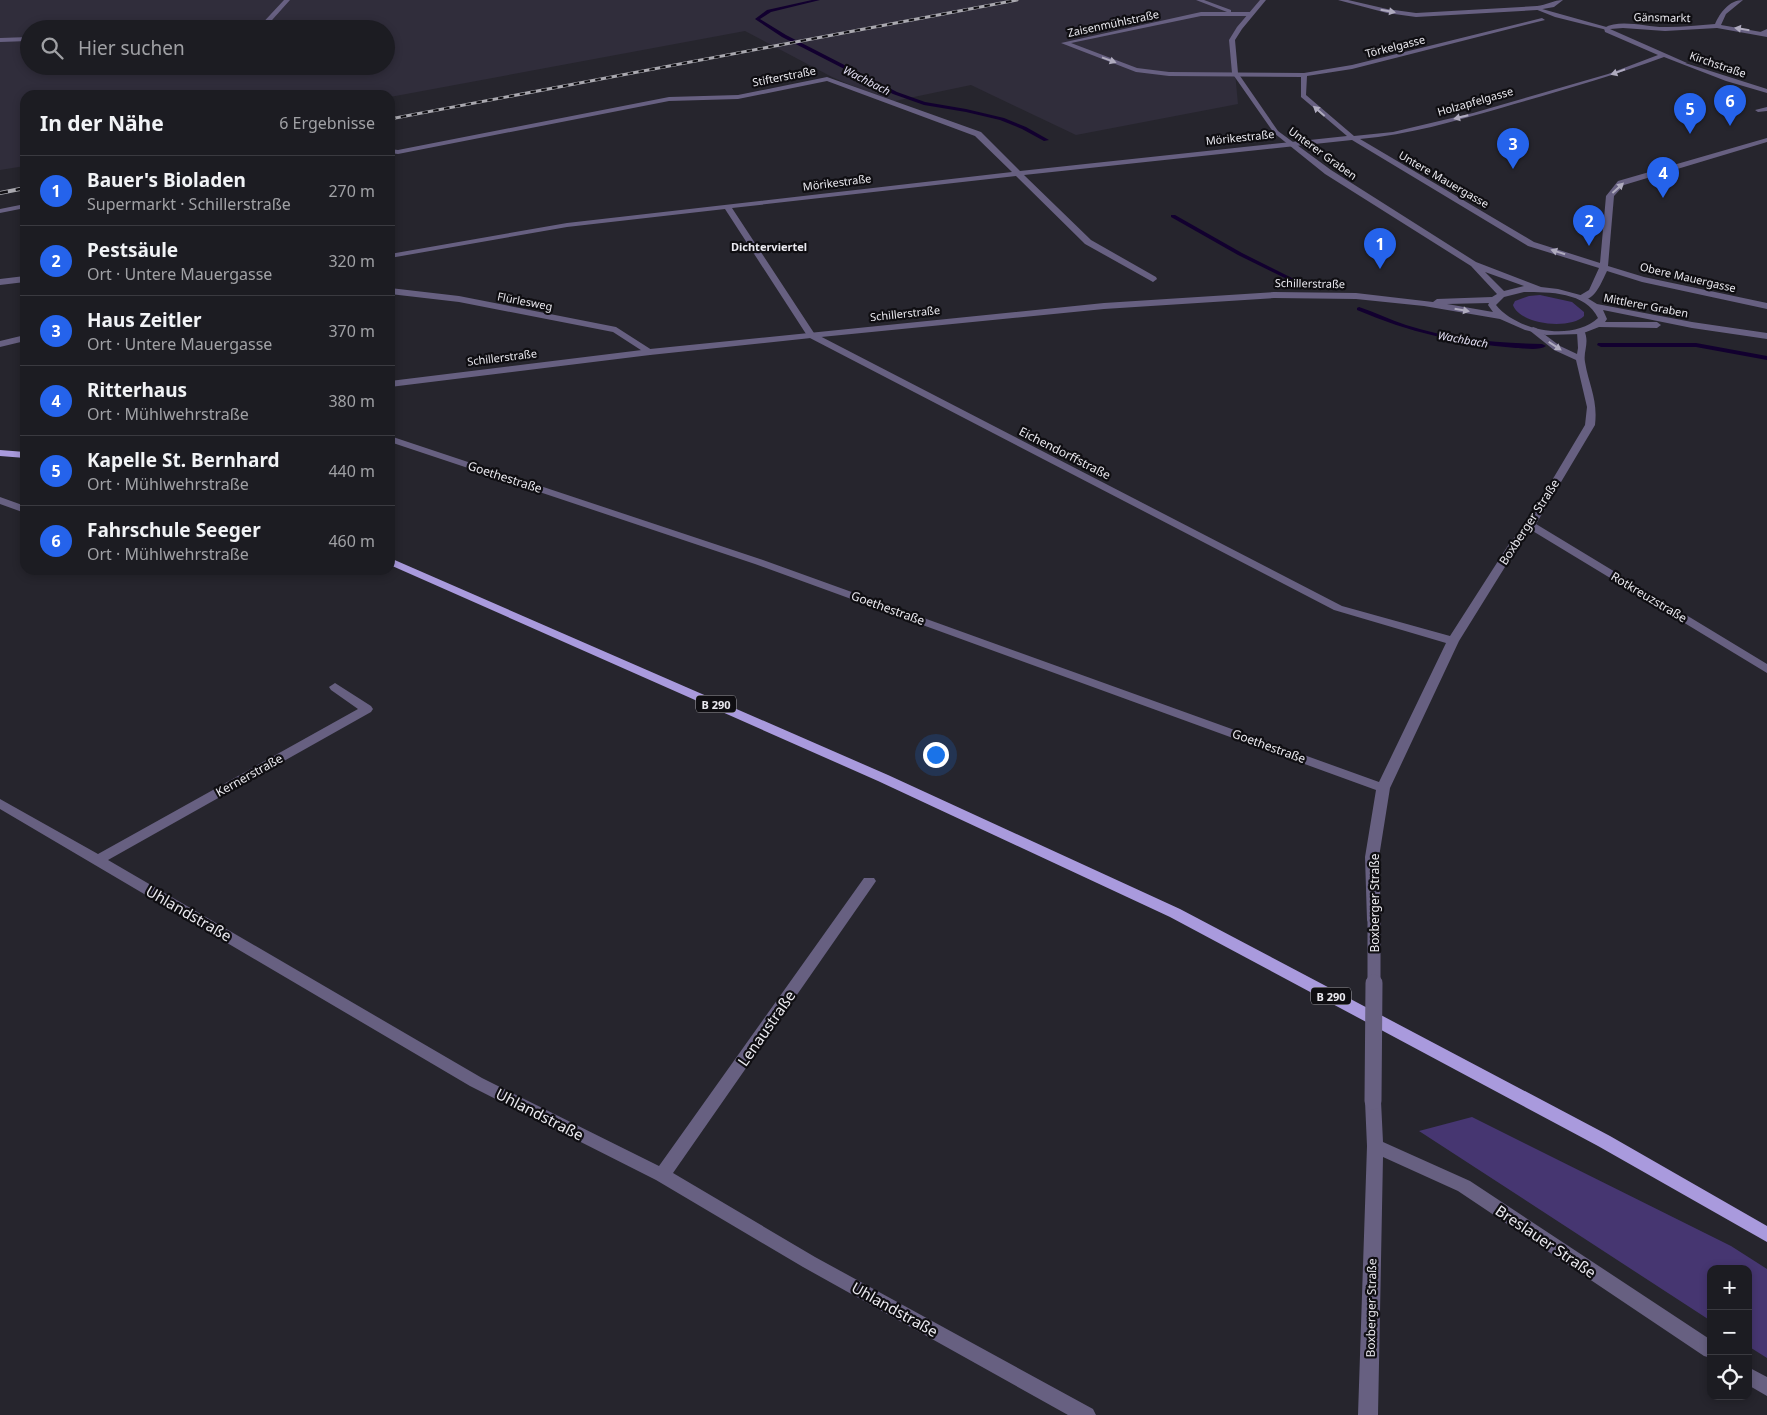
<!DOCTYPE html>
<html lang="de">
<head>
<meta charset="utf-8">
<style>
  :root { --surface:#1c1c22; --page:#25252a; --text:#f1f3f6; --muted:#a0a1a5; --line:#3a3a40; --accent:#2563eb }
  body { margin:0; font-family:"Noto Sans",sans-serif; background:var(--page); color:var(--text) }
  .controls { position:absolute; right:15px; bottom:15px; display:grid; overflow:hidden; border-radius:10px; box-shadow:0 2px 8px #0003 }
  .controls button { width:45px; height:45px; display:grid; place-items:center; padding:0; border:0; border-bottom:1px solid var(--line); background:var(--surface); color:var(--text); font:25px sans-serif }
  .you { position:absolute; left:935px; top:754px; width:18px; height:18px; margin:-12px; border:4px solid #fff; border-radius:50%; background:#1a73e8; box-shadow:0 0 0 8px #1a73e833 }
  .badge { display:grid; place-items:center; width:32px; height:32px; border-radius:50%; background:var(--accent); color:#fff; font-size:16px; font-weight:700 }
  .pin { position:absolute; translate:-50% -41px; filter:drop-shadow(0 1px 2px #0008) }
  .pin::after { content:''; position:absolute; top:26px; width:18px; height:15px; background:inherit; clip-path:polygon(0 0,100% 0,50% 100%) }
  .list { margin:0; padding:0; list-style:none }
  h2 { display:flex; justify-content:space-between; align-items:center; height:65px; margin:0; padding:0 20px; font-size:21px }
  h2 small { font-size:16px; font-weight:400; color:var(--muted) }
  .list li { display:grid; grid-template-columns:32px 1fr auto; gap:15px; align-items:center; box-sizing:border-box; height:70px; padding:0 20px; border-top:1px solid var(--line) }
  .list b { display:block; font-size:19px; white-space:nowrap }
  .list p { margin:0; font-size:16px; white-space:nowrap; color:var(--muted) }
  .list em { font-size:16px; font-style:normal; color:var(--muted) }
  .icon { flex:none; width:28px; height:28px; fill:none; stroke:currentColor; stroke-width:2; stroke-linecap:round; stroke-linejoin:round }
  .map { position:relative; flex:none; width:1767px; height:1415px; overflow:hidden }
  .search { position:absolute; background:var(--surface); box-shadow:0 2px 8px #0003; left:20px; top:20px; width:375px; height:55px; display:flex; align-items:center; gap:12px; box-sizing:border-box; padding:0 18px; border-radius:28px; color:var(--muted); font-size:19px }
  .panel { position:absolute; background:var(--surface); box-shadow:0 2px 8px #0003; left:20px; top:90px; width:375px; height:485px; border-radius:15px }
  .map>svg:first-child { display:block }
  .built { fill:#302d3b; fill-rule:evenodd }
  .green { fill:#463671 }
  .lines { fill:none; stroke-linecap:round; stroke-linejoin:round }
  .stream { fill:#12002f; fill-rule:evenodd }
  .pedestrian { fill:#676081; fill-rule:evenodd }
  .minor { fill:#676081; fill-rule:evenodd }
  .tertiary { fill:#676081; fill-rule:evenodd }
  .primary { fill:#a99add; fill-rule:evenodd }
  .rail-far1-casing { stroke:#aaa9b0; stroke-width:3 }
  .rail-casing { stroke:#aaa9b0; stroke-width:4 }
  .rail-far1 { stroke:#0f0e12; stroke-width:2; stroke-dasharray:5.5; stroke-linecap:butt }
  .rail { stroke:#0f0e12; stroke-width:2.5; stroke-dasharray:8; stroke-linecap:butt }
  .minor-bridge-far1 { stroke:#676081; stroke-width:13 }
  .minor-bridge { stroke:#676081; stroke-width:17 }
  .oneway { fill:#afabbe }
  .labels { text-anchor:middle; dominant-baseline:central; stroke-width:4.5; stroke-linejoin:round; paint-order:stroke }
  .far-street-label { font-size:11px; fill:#eae9ef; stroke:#0f0e12 }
  .far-water-label { font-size:11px; font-style:italic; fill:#e4e0f5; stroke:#0f0e12 }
  .far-neighbourhood-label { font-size:11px; font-weight:bold; fill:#eae9ef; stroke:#0f0e12 }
  .shield { fill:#0f0e12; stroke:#a8a7ad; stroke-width:1 }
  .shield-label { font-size:11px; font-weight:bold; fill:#eae9ef }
  .street-label { font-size:12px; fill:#eae9ef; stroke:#0f0e12 }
  .near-street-label { font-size:15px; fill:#eae9ef; stroke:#0f0e12 }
</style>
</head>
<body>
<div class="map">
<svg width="1767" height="1415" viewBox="0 0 1767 1415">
  <rect width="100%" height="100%" fill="#26252d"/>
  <path class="built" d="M 0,0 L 1263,0 L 1232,40 L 1238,104 L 1076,135 L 971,85 L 890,102 L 832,77 L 745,31 L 390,97 L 390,95 L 25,95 L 25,166 L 0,170 ZM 29,29 L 386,29 L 386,66 L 29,66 Z"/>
  <path class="green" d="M 1540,295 L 1572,302 L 1584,312 L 1584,316 C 1570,330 1520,325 1513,305 L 1515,301 L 1529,296 Z
    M 1472,1117 L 1731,1246 L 1767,1269 L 1767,1358 L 1748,1346 L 1748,1269 L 1711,1269 L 1711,1321 L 1419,1131 Z"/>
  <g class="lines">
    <path class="stream" d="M 812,0 L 820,0 L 771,12 L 760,19 L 786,35 L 897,92 L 925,102 L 966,109 L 1004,118 L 1026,127 L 1049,140 L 1044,141 L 1022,129 L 1000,120 L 966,112 L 924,105 L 893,94 L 782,37 L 755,19 L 767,10 Z
      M 1171,215 L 1175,215 L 1242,253 L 1304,284 L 1299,285 L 1238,255 L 1171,217 Z
      M 1359,307 C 1375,312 1390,320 1406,325 C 1450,339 1496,343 1542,344 L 1546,346 C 1539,351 1524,348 1516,348 C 1460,344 1408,332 1357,310 L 1357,308 Z
      M 1598,343 L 1696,343 L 1767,356 L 1767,360 L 1696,347 L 1601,347 L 1597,345 Z"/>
    <path class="pedestrian" d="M 1535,7 L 1610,28 L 1607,30 L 1555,17 L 1535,9 Z
      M 1767,29 L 1767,33 L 1761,35 L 1758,33 Z
      M 1682,62 L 1767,89 L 1767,93 L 1726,81 L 1682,64 Z
      M 1767,107 L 1767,111 L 1758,112 L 1755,110 Z"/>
    <path class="minor" d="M 284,0 L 290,0 L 264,29 L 257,29 Z
      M 1196,0 L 1204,0 L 1231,10 L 1231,12 L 1251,12 L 1254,14 L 1251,16 L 1201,16 L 1071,43 L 1137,68 L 1169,72 L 1304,73 L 1352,65 L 1542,18 L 1545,20 L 1352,69 L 1307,76 L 1306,95 L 1354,136 L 1393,132 L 1473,113 L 1608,74 L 1658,55 L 1605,32 L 1604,28 C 1621,18 1648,28 1667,27 C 1683,27 1699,25 1715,24 C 1720,13 1729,0 1743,0 L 1726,14 L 1721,25 L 1767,33 L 1767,37 L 1717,28 L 1665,31 L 1623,28 L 1610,29 L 1687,63 L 1682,64 L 1664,57 C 1610,77 1556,92 1501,108 C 1454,121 1409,135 1360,139 L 1534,242 L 1600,263 L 1606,196 L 1618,181 L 1767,138 L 1767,142 L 1624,185 L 1614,196 L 1608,266 L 1644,277 L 1767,303 L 1767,309 L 1642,282 L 1607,271 C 1601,283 1595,302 1579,300 L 1579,296 L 1589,290 L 1599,268 L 1528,246 L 1352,140 L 1024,175 L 1091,240 L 1156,277 L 1157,279 L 1153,282 L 1085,244 L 1016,176 L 732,208 L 814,333 L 1342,606 L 1450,636 L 1509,544 L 1526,524 L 1585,425 L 1587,407 L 1576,360 L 1554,350 L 1529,330 L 1533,327 L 1536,328 L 1560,346 L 1577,354 L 1578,348 L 1577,332 L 1578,330 L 1584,330 C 1590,343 1583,351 1585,362 C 1589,386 1598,399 1595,425 L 1536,524 L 1767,664 L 1767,673 L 1531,530 L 1518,546 L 1459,641 L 1390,788 L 1379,857 L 1381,920 L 1379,924 L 1369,924 L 1367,920 L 1365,857 L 1376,790 L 755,564 L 390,442 L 390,436 L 763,560 L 1379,782 L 1446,643 L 1334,610 L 808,337 L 725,209 L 567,227 L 390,258 L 390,254 L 567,223 L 1012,172 L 975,136 L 827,81 L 738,99 L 669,101 L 398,154 L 390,153 L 390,149 L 398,150 L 669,97 L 738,95 L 827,77 L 981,132 L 1020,171 L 1347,136 L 1301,97 L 1301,77 L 1169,76 L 1136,72 L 1061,43 L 1201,12 L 1227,12 Z
      M 1338,0 L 1348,0 L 1387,9 L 1416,13 L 1537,6 C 1546,5 1554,0 1563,0 L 1554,7 L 1537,10 L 1416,17 L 1387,13 Z
      M 29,37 L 29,41 L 0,42 L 0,38 Z
      M 25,204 L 25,208 L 0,213 L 0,209 Z
      M 25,276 L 25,282 L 0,285 L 0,279 Z
      M 390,288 L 459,296 L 616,327 L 655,352 L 650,355 L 647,354 L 613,332 L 459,302 L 390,294 Z
      M 25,335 L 25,341 L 0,347 L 0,341 Z
      M 0,497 L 25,506 L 25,513 L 0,504 Z
      M 335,683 L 371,706 L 373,709 L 371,712 L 108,860 L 482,1078 L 659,1166 L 864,878 L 874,878 L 876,881 L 874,884 L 673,1173 L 815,1257 L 1093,1409 L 1096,1415 L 1068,1415 L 803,1267 L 656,1180 L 470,1086 L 0,809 L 0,799 L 98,854 L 358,709 L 331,690 L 329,687 Z
      M 1373,1095 L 1379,1097 L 1381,1101 L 1383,1142 L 1470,1181 L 1711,1340 L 1711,1358 L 1704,1356 L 1458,1191 L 1383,1157 L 1378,1415 L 1358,1415 L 1367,1146 L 1365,1101 L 1367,1097 Z
      M 1748,1367 L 1767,1377 L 1767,1396 L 1748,1385 Z"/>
    <path class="tertiary" d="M 1260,0 L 1266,0 L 1242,29 L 1235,40 L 1238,73 L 1278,131 L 1331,170 L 1476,262 L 1541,287 L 1558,289 L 1584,296 L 1597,304 L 1692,322 L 1767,333 L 1767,339 L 1692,328 L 1603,310 L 1607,319 L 1605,322 L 1657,322 L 1661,325 L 1657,328 L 1599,327 L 1581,334 L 1546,335 L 1525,330 L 1500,319 L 1424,306 L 1356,299 L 1274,298 L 1104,309 L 811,338 L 650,355 L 390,387 L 390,381 L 650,349 L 1104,303 L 1274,292 L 1356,293 L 1433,302 L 1437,299 L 1492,297 L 1497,294 L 1471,266 L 1325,174 L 1274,133 L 1232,73 L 1229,40 L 1237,27 ZM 1485,272 L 1524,286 L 1504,291 ZM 1524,292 C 1549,292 1586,292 1598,318 C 1572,342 1517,331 1496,305 L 1504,297 ZM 1489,303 L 1488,305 L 1493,312 L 1447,304 Z"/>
    <path class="primary" d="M 0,450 L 25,452 L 25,458 L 0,456 Z
      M 390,558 L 888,775 L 1180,909 L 1610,1136 L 1767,1226 L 1767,1242 L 1598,1146 L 1170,917 L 878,781 L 390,565 Z"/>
    <defs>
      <path id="rail-far1" d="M 390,119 L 1017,0"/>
      <path id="rail" d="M 0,193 L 25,188"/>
    </defs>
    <use href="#rail-far1" class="rail-far1-casing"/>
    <use href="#rail" class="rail-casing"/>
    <use href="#rail-far1" class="rail-far1"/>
    <use href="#rail" class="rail"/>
    <path class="minor-bridge-far1" d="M 1374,984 L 1374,920"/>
    <path class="minor-bridge" d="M 1373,1101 L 1374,983"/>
  </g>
  <defs><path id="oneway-solid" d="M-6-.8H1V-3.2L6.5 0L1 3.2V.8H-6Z" transform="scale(1.25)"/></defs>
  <g class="oneway">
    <use href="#oneway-solid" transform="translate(1388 11) rotate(10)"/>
    <use href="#oneway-solid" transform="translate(1742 29) rotate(-171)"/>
    <use href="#oneway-solid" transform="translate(1109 60) rotate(20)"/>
    <use href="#oneway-solid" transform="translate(1618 72) rotate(160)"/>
    <use href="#oneway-solid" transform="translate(1319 111) rotate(-139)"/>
    <use href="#oneway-solid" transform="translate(1461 117) rotate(166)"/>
    <use href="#oneway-solid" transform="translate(1618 188) rotate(-42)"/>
    <use href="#oneway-solid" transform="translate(1558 252) rotate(-162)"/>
    <use href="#oneway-solid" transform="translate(1462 310) rotate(10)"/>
    <use href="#oneway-solid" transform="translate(1555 346) rotate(33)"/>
  </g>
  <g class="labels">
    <g class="far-street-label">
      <text transform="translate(1662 17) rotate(1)">Gänsmarkt</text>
      <text transform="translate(1113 23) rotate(-12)">Zaisenmühlstraße</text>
      <text transform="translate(1395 46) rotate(-14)">Törkelgasse</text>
      <text transform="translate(1718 64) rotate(19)">Kirchstraße</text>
      <text transform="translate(784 76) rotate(-11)">Stifterstraße</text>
      <text transform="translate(1475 101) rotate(-16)">Holzapfelgasse</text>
      <text transform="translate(1240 137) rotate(-6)">Mörikestraße</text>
      <text transform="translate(1323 153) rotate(36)">Unterer Graben</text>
      <text transform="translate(1444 179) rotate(30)">Untere Mauergasse</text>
      <text transform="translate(837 182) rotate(-7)">Mörikestraße</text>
      <text transform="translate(1688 277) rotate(13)">Obere Mauergasse</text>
      <text transform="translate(1310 283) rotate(1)">Schillerstraße</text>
      <text transform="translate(525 301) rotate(11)">Flürlesweg</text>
      <text transform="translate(1646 305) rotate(11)">Mittlerer Graben</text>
      <text transform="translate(905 313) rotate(-6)">Schillerstraße</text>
      <text transform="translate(502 357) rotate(-7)">Schillerstraße</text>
    </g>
    <g class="far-water-label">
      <text transform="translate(867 80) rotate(27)">Wachbach</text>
      <text transform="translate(1463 339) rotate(10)">Wachbach</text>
    </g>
    <g class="far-neighbourhood-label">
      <text x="769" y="246">Dichterviertel</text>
    </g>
    <g class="shield">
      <rect x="696" y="695.5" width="40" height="17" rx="4"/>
      <rect x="1311" y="987.5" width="40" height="17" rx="4"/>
    </g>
    <g class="shield-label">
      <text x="716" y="704">B 290</text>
      <text x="1331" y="996">B 290</text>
    </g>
    <g class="street-label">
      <text transform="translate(1065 453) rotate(27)">Eichendorffstraße</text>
      <text transform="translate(505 477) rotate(18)">Goethestraße</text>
      <text transform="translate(1529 522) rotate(-57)">Boxberger Straße</text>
      <text transform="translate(1649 597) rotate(31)">Rotkreuzstraße</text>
      <text transform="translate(888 608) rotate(20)">Goethestraße</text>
      <text transform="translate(1269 746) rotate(20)">Goethestraße</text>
      <text transform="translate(249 775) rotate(-29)">Kernerstraße</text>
      <text transform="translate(1374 903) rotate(-90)">Boxberger Straße</text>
      <text transform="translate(1371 1308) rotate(-89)">Boxberger Straße</text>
    </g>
    <g class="near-street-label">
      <text transform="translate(189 913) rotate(30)">Uhlandstraße</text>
      <text transform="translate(766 1028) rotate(-55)">Lenaustraße</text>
      <text transform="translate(540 1114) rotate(27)">Uhlandstraße</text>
      <text transform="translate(1546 1241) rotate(34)">Breslauer Straße</text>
      <text transform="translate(895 1309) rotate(29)">Uhlandstraße</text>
    </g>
  </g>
</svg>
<div class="controls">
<button>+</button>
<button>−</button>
<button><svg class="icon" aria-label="locate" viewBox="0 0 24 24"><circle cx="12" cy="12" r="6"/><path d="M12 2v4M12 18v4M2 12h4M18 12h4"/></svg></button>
</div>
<div class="you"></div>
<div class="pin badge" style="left:1380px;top:269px">1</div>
<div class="pin badge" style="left:1589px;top:246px">2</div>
<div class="pin badge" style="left:1513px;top:169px">3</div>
<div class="pin badge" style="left:1663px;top:198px">4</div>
<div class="pin badge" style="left:1690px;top:134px">5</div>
<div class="pin badge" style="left:1730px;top:126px">6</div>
<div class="search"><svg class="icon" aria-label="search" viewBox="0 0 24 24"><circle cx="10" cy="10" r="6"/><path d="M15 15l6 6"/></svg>Hier suchen</div>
<section class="panel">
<h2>In der Nähe<small>6 Ergebnisse</small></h2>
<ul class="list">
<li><span class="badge">1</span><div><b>Bauer's Bioladen</b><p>Supermarkt · Schillerstraße</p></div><em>270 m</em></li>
<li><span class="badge">2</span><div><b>Pestsäule</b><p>Ort · Untere Mauergasse</p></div><em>320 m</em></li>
<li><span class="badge">3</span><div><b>Haus Zeitler</b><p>Ort · Untere Mauergasse</p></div><em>370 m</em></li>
<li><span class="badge">4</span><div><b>Ritterhaus</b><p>Ort · Mühlwehrstraße</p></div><em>380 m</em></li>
<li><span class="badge">5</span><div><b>Kapelle St. Bernhard</b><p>Ort · Mühlwehrstraße</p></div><em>440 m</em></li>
<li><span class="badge">6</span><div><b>Fahrschule Seeger</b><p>Ort · Mühlwehrstraße</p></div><em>460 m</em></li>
</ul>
</section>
</div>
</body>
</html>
